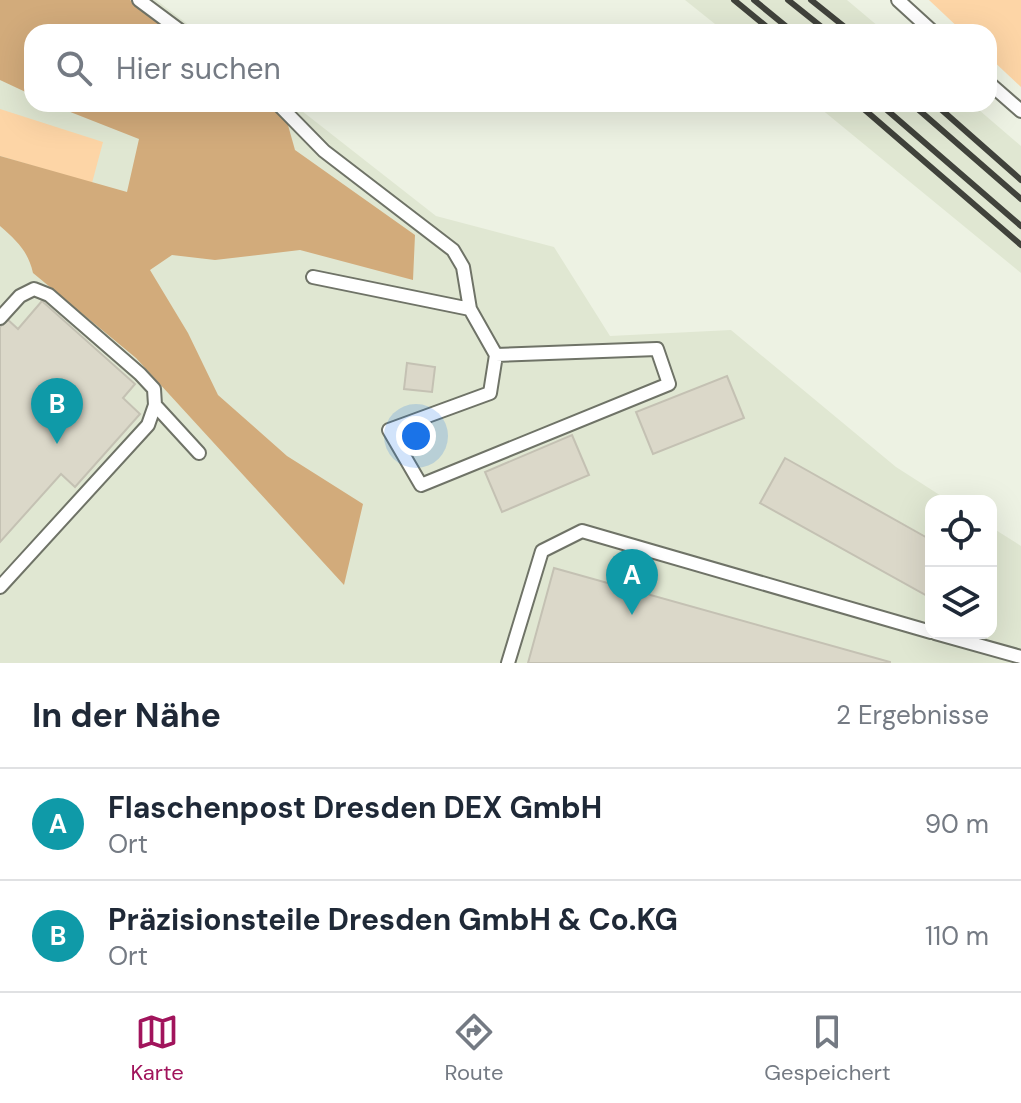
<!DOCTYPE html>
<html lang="de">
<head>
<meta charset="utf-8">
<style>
  :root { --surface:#fff; --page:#f2f2f3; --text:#1f2937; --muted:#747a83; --line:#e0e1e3; --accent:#a1145c }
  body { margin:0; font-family:"DM Sans",sans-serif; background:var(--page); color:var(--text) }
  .controls { position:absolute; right:24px; bottom:24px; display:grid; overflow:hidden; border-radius:16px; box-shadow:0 8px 32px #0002 }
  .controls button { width:72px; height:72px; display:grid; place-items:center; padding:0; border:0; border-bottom:2px solid var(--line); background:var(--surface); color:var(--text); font:40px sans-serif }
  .you { position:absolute; left:416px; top:436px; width:28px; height:28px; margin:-20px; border:6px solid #fff; border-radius:50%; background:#1a73e8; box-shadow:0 0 0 12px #1a73e833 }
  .badge { display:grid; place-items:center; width:52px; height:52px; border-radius:50%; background:var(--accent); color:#fff; font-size:26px; font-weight:700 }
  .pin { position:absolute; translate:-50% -66px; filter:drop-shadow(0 2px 4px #0008) }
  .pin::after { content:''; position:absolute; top:42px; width:28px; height:24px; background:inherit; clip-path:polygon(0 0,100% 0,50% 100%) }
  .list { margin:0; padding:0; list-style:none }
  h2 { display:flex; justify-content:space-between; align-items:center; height:104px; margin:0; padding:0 32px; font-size:34px }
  h2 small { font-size:26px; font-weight:400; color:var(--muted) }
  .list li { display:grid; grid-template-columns:52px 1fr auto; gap:24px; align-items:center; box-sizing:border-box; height:112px; padding:0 32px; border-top:2px solid var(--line) }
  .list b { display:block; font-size:30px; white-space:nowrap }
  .list p { margin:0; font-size:26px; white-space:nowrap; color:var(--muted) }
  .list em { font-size:26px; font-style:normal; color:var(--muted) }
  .icon { flex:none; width:44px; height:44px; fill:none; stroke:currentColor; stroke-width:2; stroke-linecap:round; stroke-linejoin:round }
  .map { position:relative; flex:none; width:1021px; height:663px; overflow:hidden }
  .search { position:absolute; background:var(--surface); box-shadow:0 8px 32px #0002; left:24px; right:24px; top:24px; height:88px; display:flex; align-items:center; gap:20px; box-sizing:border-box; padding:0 28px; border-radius:24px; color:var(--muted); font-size:30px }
  .sheet { height:328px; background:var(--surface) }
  nav { display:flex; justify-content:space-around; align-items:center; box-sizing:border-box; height:112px; border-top:2px solid var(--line); background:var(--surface); font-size:22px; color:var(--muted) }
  nav a { display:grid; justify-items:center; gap:4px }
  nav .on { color:var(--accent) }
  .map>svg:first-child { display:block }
  .built { fill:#e0e7d2 }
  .green { fill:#fdd5a6 }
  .forest { fill:#d2ab7b }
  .building { fill:#dbd8c9; stroke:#c4c1b3; stroke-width:2 }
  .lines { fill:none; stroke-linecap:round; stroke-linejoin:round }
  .service-casing { stroke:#6f7367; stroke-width:16 }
  .service { stroke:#fff; stroke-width:12 }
  .rail { stroke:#40423b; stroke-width:6 }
</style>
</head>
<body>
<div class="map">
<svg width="1021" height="663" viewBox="0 0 1021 663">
  <rect width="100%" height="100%" fill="#edf2e3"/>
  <path class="built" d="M 0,0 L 156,0 L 198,32 L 32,32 L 32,104 L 293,104 L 436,216 L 554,247 L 610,336 L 731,330 L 896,467 L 949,501 L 931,501 L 931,633 L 991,633 L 991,527 L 1021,546 L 1021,663 L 0,663 Z
    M 685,0 L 847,0 L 885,32 L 725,32 Z
    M 815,104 L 972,104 L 1021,146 L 1021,273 Z"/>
  <path class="green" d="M 929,0 L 1021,0 L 1021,87 L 989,57 L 989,32 L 963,32 Z
    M 0,109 L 103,142 L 92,183 L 0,156 Z"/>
  <path class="forest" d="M 0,0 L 130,0 L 172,32 L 32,32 L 32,95 L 0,80 Z
    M 50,104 L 267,104 L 286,118 L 295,150 L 415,235 L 413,280 L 300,250 L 215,260 L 172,255 L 150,270 L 188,333 L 218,395 L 287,456 L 363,504 L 344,585 L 136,358 L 33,273 C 28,251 17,241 0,226 L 0,156 L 127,192 L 139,139 Z"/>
  <path class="building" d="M 42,301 L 135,384 L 123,398 L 140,414 L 75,487 L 61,474 L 0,542 L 0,327 L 7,319 L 18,329 Z
    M 407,363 L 435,367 L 432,392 L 404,389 Z
    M 727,376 L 744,418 L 653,454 L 636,412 Z
    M 572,435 L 589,475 L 502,512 L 485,472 Z
    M 785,458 L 931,540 L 931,598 L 760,503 Z
    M 554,568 L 890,662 L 890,663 L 528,663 Z"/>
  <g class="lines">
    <defs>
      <path id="service" d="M 139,0 L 182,32
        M 898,0 L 933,32
        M 989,83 L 1021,111
        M 278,104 L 324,151 L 453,250 L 463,267 L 470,309
        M 313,277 L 470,309 L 496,355 L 657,349 L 669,384 L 421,485 L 389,430 L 490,393 L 496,355
        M 0,318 L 20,296 L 34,289 L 49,295 L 140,374 L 154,389 L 155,405 L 148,425 L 0,587
        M 155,405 L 199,453
        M 935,633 L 1021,657
        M 508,663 L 542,551 L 582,531 L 931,632"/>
    </defs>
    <use href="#service" class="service-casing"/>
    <use href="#service" class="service"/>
    <path class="rail" d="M 734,0 L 773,32
      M 754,0 L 793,32
      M 788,0 L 828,32
      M 811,0 L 851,32
      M 858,104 L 1021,245
      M 880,104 L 1021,226
      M 912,104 L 1021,199
      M 935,104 L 1021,180"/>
  </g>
</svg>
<div class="controls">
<button><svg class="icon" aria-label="locate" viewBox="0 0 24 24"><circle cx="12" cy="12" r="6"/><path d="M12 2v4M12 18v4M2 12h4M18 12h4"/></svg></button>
<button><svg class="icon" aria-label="layers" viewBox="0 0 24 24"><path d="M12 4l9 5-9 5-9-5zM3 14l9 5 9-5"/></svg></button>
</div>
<div class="you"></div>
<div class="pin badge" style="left:632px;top:615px;background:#0f9aa8">A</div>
<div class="pin badge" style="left:57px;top:444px;background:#0f9aa8">B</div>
<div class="search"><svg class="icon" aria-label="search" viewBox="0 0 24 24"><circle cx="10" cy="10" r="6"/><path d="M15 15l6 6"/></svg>Hier suchen</div>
</div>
<section class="sheet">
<h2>In der Nähe<small>2 Ergebnisse</small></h2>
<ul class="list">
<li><span class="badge" style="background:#0f9aa8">A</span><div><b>Flaschenpost Dresden DEX GmbH</b><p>Ort</p></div><em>90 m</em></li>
<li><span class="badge" style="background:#0f9aa8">B</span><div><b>Präzisionsteile Dresden GmbH &amp; Co.KG</b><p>Ort</p></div><em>110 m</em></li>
</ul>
</section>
<nav>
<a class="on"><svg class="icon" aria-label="map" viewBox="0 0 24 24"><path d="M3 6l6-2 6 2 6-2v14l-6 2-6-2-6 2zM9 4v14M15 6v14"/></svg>Karte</a>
<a><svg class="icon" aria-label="directions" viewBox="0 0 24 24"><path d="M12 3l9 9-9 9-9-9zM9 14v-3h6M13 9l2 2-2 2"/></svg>Route</a>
<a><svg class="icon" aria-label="saved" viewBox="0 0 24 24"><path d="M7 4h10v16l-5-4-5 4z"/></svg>Gespeichert</a>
</nav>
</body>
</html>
